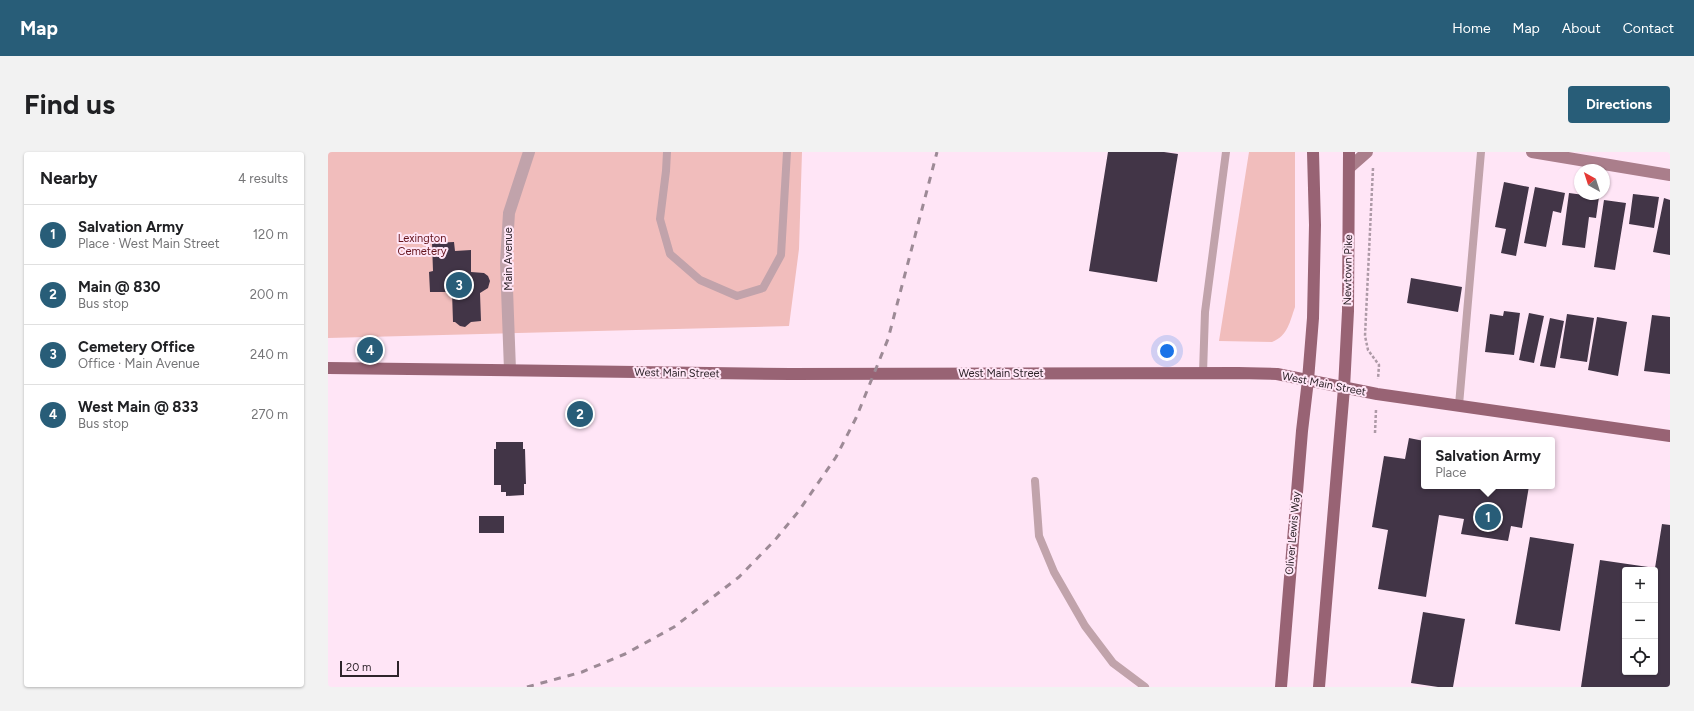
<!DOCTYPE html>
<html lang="en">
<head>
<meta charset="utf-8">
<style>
  :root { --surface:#fff; --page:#f2f2f2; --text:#202124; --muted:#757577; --line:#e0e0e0; --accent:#285d78 }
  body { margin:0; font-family:Figtree,sans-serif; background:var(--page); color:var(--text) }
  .controls { position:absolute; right:12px; bottom:12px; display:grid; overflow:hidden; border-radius:4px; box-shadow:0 1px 3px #0004 }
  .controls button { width:36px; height:36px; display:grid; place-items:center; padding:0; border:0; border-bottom:1px solid var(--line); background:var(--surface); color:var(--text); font:20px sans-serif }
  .compass { position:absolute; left:1246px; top:12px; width:36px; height:36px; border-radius:50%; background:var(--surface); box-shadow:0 1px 3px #0004; rotate:321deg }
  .scale { position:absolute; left:12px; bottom:10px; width:59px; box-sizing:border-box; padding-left:4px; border:2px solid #2e242a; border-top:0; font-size:11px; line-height:14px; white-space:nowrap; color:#2e242a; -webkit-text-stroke:3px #ffe5f6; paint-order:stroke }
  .you { position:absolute; left:839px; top:199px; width:14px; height:14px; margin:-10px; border:3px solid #fff; border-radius:50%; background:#1a73e8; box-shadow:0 0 0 6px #1a73e833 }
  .badge { display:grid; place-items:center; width:26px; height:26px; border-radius:50%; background:var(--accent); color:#fff; font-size:13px; font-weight:700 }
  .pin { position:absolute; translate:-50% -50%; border:2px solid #fff; box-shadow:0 1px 4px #0006 }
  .popup { position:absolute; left:1093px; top:285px; width:134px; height:52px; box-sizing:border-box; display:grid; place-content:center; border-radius:4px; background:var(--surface); filter:drop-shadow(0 1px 3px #0005); font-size:13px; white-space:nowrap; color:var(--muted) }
  .popup b { font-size:15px; color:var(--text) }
  .popup::after { content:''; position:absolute; left:50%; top:100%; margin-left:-8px; border:8px solid transparent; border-top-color:var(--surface) }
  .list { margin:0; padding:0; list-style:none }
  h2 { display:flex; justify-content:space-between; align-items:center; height:52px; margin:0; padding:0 16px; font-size:17px }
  h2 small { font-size:13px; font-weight:400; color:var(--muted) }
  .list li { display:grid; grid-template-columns:26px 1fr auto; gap:12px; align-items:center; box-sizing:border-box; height:60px; padding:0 16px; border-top:1px solid var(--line) }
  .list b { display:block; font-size:15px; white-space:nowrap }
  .list p { margin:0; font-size:13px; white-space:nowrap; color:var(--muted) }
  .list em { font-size:13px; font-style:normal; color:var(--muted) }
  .icon { flex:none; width:22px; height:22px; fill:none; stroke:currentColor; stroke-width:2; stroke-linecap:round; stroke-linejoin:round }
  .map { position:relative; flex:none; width:1342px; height:535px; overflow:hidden; border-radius:4px }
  header { display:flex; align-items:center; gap:24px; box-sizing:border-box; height:56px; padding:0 20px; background:var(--accent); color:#fff }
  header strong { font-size:19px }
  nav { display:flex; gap:22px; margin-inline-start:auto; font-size:14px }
  .intro { display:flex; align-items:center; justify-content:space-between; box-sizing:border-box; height:96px; padding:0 24px }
  h1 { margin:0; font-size:28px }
  .button { padding:10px 18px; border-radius:4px; background:var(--accent); color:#fff; font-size:14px; font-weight:700 }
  main { display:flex; gap:24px; padding:0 24px }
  aside { flex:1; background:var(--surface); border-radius:4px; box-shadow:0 1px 3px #0004 }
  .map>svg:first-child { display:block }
  .green { fill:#f1bdbc }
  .building { fill:#423547; fill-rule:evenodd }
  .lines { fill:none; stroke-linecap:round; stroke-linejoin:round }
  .path { stroke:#ae9aa7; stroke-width:2.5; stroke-dasharray:3 2; stroke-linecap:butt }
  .service { stroke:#c1a3ab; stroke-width:8 }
  .minor { stroke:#c1a3ab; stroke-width:12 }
  .secondary { stroke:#aa7e8b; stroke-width:12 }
  .primary { stroke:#986374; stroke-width:12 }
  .rail { stroke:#9d8a96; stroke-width:3; stroke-dasharray:7 7; stroke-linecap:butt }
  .labels { text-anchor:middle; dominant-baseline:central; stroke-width:4; stroke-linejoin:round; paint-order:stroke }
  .park-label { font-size:11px; fill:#65141d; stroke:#ffe5f6 }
  .street-label { font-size:11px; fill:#2e242a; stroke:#ffe5f6 }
</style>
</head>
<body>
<header>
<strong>Map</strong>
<nav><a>Home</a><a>Map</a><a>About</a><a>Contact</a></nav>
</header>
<div class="intro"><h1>Find us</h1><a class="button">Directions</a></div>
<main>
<aside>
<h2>Nearby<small>4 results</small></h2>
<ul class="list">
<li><span class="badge">1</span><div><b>Salvation Army</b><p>Place · West Main Street</p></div><em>120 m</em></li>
<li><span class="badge">2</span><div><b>Main @ 830</b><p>Bus stop</p></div><em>200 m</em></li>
<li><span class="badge">3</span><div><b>Cemetery Office</b><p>Office · Main Avenue</p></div><em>240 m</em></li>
<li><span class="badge">4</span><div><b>West Main @ 833</b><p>Bus stop</p></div><em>270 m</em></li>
</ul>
</aside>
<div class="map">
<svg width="1342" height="535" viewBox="0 0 1342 535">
  <rect width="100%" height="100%" fill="#ffe5f6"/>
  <path class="green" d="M 0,0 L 474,0 L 471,97 L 461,174 L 0,186 Z
    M 921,0 L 967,0 L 967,155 C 962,169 960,184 944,190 L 891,189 Z"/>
  <path class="building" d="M 780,0 L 836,0 L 850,2 L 829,130 L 761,119 Z
    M 1176,30 L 1201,35 L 1188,104 L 1173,101 L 1178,77 L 1167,75 Z
    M 1207,35 L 1237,41 L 1233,61 L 1225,59 L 1218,95 L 1196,91 Z
    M 1241,41 L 1271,45 L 1268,66 L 1261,65 L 1257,96 L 1234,93 Z
    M 1305,42 L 1331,45 L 1326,76 L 1301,72 Z
    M 1336,46 L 1342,48 L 1342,103 L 1325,100 Z
    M 1276,48 L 1298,51 L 1287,118 L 1266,115 Z
    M 126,90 L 127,99 L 143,98 L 143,120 L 156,121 L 160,124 L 162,129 L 160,136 L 152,141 L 153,169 L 143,170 L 137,175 L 132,174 L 127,170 L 125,170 L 124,140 L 102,140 L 101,120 L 105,119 L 104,91 Z
    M 1083,126 L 1134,135 L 1130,160 L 1079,151 Z
    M 1176,159 L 1192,161 L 1186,203 L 1157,200 L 1162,162 L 1175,164 Z
    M 1201,161 L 1216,164 L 1206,211 L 1191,208 Z
    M 1239,162 L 1266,166 L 1259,210 L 1232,206 Z
    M 1324,163 L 1342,165 L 1342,222 L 1316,219 Z
    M 1269,165 L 1299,170 L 1290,224 L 1260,218 Z
    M 1222,166 L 1236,169 L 1227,216 L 1212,214 Z
    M 1081,286 L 1096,289 L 1096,334 L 1201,334 L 1194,376 L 1183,374 L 1180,389 L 1133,382 L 1136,367 L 1111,363 L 1098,445 L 1050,437 L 1060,378 L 1044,375 L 1056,304 L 1077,307 Z
    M 168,290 L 195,290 L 195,297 L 197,297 L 198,332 L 196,332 L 196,343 L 178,344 L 178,340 L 173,340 L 173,333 L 166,333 L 166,297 L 168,297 Z
    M 151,364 L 176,364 L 176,381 L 151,381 Z
    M 1334,372 L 1342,373 L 1342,535 L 1253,535 L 1272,408 L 1327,416 ZM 1297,418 L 1327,418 L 1327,520 L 1297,520 Z
    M 1202,385 L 1246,392 L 1232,479 L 1187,472 Z
    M 1095,460 L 1137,467 L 1125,535 L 1110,535 L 1083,531 Z"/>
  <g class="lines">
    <path class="path" d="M 1045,16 L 1037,184 L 1040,198 L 1051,213 L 1050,227
      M 1047,281 L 1048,258"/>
    <path class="service" d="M 339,0 L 338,19 L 332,67 L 342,102 L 372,128 L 409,144 L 435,136 L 453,103 L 459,0
      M 875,221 L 877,160 L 898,0
      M 1131,253 L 1153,0
      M 707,329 L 711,384 L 726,420 L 757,474 L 785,511 L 817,535"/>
    <path class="minor" d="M 182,218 L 178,110 L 181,61 L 201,0"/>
    <path class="secondary" d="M 1204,0 L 1342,23
      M 1022,15 L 1039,0"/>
    <path class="primary" d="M 0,216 L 462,222 L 910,221 L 949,222 L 1049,242 L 1342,284
      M 953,535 L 974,279 L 980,228 L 985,166 L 987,73 L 985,0
      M 991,535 L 1016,236 L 1020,159 L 1021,0"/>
    <path class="rail" d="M 199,535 L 254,520 L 297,502 L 346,475 L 411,425 L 447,388 L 470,360 L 508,305 L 528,266 L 560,187 L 609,0"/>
  </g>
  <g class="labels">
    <g class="park-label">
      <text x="94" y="86">Lexington<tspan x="94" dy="13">Cemetery</tspan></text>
    </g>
    <g class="street-label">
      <text transform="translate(180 107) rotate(-90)">Main Avenue</text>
      <text transform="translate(1020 118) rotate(-89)">Newtown Pike</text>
      <text transform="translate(349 221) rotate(1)">West Main Street</text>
      <text x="673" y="221">West Main Street</text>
      <text transform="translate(996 232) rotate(11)">West Main Street</text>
      <text transform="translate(965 381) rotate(-85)">Oliver Lewis Way</text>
    </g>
  </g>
</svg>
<div class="controls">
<button>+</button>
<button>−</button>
<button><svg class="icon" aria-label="locate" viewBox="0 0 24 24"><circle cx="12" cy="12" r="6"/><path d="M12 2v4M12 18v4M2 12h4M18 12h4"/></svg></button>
</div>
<svg class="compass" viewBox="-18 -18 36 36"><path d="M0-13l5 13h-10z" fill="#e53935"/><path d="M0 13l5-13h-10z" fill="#757577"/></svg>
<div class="scale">20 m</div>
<div class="you"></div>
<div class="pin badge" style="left:1160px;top:365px">1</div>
<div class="popup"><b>Salvation Army</b>Place</div>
<div class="pin badge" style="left:252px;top:262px">2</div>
<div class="pin badge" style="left:131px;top:133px">3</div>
<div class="pin badge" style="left:42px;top:198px">4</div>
</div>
</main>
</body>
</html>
